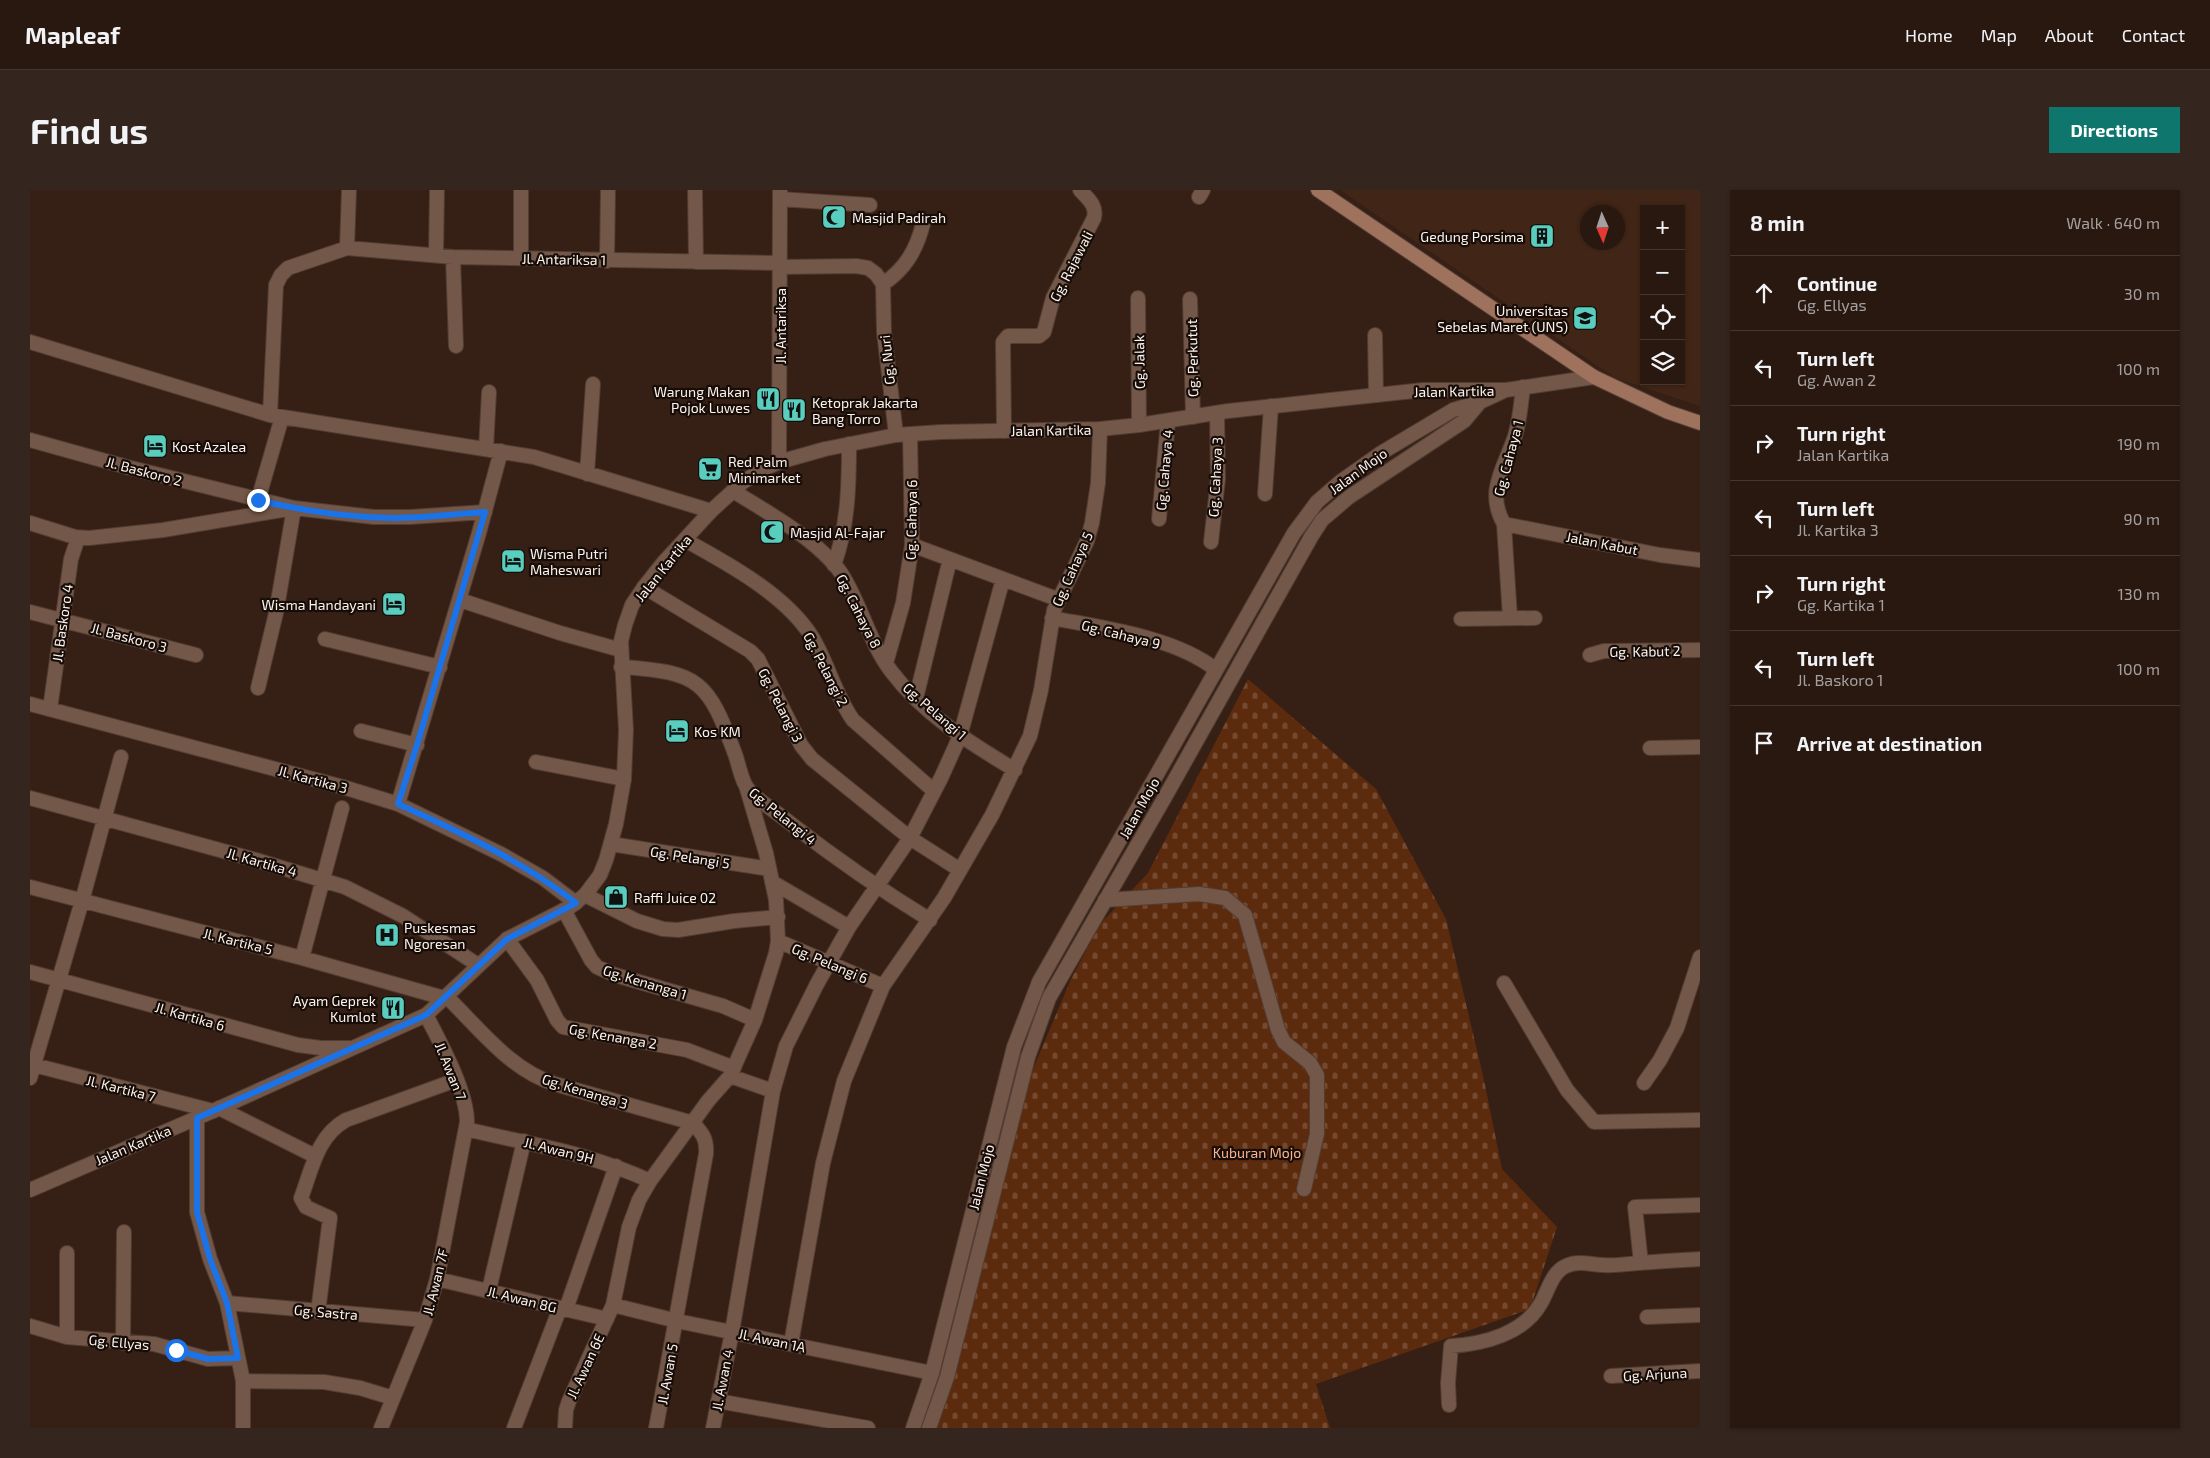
<!DOCTYPE html>
<html lang="en">
<head>
<meta charset="utf-8">
<style>
  :root { --surface:#281810; --page:#34251e; --text:#f1f3f6; --muted:#a5a09f; --line:#443730; --accent:#0f766e }
  body { margin:0; font-family:"Exo 2",sans-serif; background:var(--page); color:var(--text) }
  .controls { position:absolute; right:15px; top:15px; display:grid; overflow:hidden; border-radius:0px; box-shadow:0 1px 4px #0004 }
  .controls button { width:45px; height:45px; display:grid; place-items:center; padding:0; border:0; border-bottom:1px solid var(--line); background:var(--surface); color:var(--text); font:25px sans-serif }
  .compass { position:absolute; left:1550px; top:15px; width:45px; height:45px; border-radius:50%; background:var(--surface); box-shadow:0 1px 4px #0004; rotate:177deg }
  .stop { position:absolute; width:15px; height:15px; margin:-11px; border:4px solid #1a73e8; border-radius:50%; background:#fff }
  .stop.end { background:#1a73e8; border-color:#fff; box-shadow:0 1px 5px #0008 }
  .list { margin:0; padding:0; list-style:none }
  h2 { display:flex; justify-content:space-between; align-items:center; height:65px; margin:0; padding:0 20px; font-size:21px }
  h2 small { font-size:16px; font-weight:400; color:var(--muted) }
  .list li { display:grid; grid-template-columns:32px 1fr auto; gap:15px; align-items:center; box-sizing:border-box; height:75px; padding:0 20px; border-top:1px solid var(--line) }
  .list b { display:block; font-size:19px; white-space:nowrap }
  .list p { margin:0; font-size:16px; white-space:nowrap; color:var(--muted) }
  .list em { font-size:16px; font-style:normal; color:var(--muted) }
  .icon { flex:none; width:28px; height:28px; fill:none; stroke:currentColor; stroke-width:2; stroke-linecap:round; stroke-linejoin:round }
  .map { position:relative; flex:none; width:1670px; height:1238px; overflow:hidden; border-radius:0px }
  header { display:flex; align-items:center; gap:30px; box-sizing:border-box; height:70px; padding:0 25px; background:var(--surface); border-bottom:1px solid var(--line) }
  header strong { font-size:24px }
  nav { display:flex; gap:28px; margin-inline-start:auto; font-size:18px }
  .intro { display:flex; align-items:center; justify-content:space-between; box-sizing:border-box; height:120px; padding:0 30px }
  h1 { margin:0; font-size:35px }
  .button { padding:12px 22px; border-radius:0px; background:var(--accent); color:#fff; font-size:18px; font-weight:700 }
  main { display:flex; gap:30px; padding:0 30px }
  aside { flex:1; background:var(--surface); border-radius:0px; box-shadow:0 1px 4px #0004 }
  .map>svg:first-child { display:block }
  .built { fill:#412516; fill-rule:evenodd }
  .cemetery { fill:url(#cemetery-stones) }
  .lines { fill:none; stroke-linecap:round; stroke-linejoin:round }
  .minor-casing { stroke:#523d33; stroke-width:16 }
  .tertiary-casing { stroke:#523d33; stroke-width:16 }
  .secondary-casing { stroke:#523d33; stroke-width:16 }
  .minor { stroke:#735749; stroke-width:14 }
  .tertiary { stroke:#735749; stroke-width:14 }
  .secondary { stroke:#9e725c; stroke-width:14 }
  .route { stroke:#1a73e8; stroke-width:6 }
  .labels { text-anchor:middle; dominant-baseline:central; stroke-width:4.5; stroke-linejoin:round; paint-order:stroke }
  .poi-label { font-size:14px; fill:#fef2ec; stroke:#170d08; text-anchor:start }
  .street-label { font-size:14px; fill:#fef2ec; stroke:#170d08 }
  .park-label { font-size:14px; fill:#feb48e; stroke:#170d08 }
</style>
</head>
<body>
<header>
<strong>Mapleaf</strong>
<nav><a>Home</a><a>Map</a><a>About</a><a>Contact</a></nav>
</header>
<div class="intro"><h1>Find us</h1><a class="button">Directions</a></div>
<main>
<div class="map">
<svg width="1670" height="1238" viewBox="0 0 1670 1238">
  <defs>
    <pattern id="cemetery-stones" width="16" height="16" patternUnits="userSpaceOnUse" patternTransform="scale(1.25)"><rect width="16" height="16" fill="#5c2a0c"/><path d="M2 7V4a2 2 0 0 1 4 0v3zM10 15v-3a2 2 0 0 1 4 0v3z" fill="#744930"/></pattern>
  </defs>
  <rect width="100%" height="100%" fill="#362015"/>
  <path class="built" d="M 1310,0 L 1670,0 L 1670,216 L 1585,188 ZM 1614,19 L 1651,19 L 1651,191 L 1614,191 ZM 1558,22 L 1588,22 L 1588,52 L 1558,52 Z"/>
  <path class="cemetery" d="M 1218,489 L 1346,599 L 1416,729 L 1454,890 L 1472,979 L 1527,1037 L 1500,1119 L 1286,1194 L 1300,1238 L 905,1238 L 993,903 L 1041,789 L 1058,757 L 1071,733 L 1118,683 Z"/>
  <g class="lines">
    <defs>
      <path id="minor" d="M 665,0 L 666,72
        M 1169,7 L 1173,0
        M 750,9 L 840,15
        M 317,58 L 319,0
        M 406,65 L 407,0
        M 423,67 L 426,156
        M 491,68 L 491,0
        M 577,71 L 578,0
        M 750,77 L 826,76 L 838,78 L 846,84 L 853,94 L 854,142 L 866,245
        M 853,94 C 875,79 886,61 893,34
        M 1108,108 L 1109,235
        M 1160,109 L 1163,227
        M 1345,145 L 1346,205
        M 0,152 L 240,225 L 504,267 L 681,321
        M 240,225 L 246,95 L 251,85 L 258,78 L 317,58 L 423,67 L 750,73
        M 974,241 L 973,152 L 978,146 L 1009,146 L 1014,142 L 1023,108 L 1064,28 C 1067,15 1058,9 1050,0
        M 0,250 L 97,277 L 264,318 L 344,327 L 380,327 L 455,322
        M 456,259 L 459,202
        M 749,272 L 750,0
        M 557,284 L 563,194
        M 703,301 C 737,322 788,350 811,383 C 831,414 839,452 861,481 C 893,524 940,553 985,580
        M 1235,304 L 1241,216
        M 228,310 L 252,227
        M 1129,329 L 1138,231
        M 0,333 L 45,347 L 59,348 L 133,340 L 264,318 L 246,423 L 228,498
        M 1474,334 L 1630,365 L 1670,370
        M 655,350 C 697,373 756,405 782,447 C 798,473 805,505 823,530 L 904,601
        M 1181,352 L 1188,289 L 1187,223
        M 882,355 L 1027,409
        M 804,375 C 818,336 819,296 819,254
        M 614,397 L 720,461 L 728,469 L 771,555 L 782,569 L 880,648 L 930,680
        M 430,410 L 530,443 L 591,460
        M 0,422 L 166,465
        M 1022,428 C 1073,438 1144,447 1185,479
        M 1480,428 L 1474,334 C 1455,301 1475,277 1485,246 C 1490,230 1491,213 1493,197
        M 1431,429 L 1505,428
        M 295,449 L 410,477
        M 1560,465 L 1574,461 L 1670,460
        M 856,473 L 873,413 L 882,355 L 880,244
        M 591,477 C 670,482 678,491 705,564 C 709,574 711,591 718,599 C 729,612 747,622 760,633 C 805,668 851,700 900,730
        M 886,508 L 920,369
        M 0,514 L 313,597 L 368,614 L 471,664 L 513,688 L 546,713
        M 20,519 L 41,369 L 48,348
        M 331,541 L 387,555
        M 1620,558 L 1670,557
        M 506,572 L 594,589
        M 0,608 L 226,670 L 315,697 L 373,726 L 448,775
        M 368,614 L 449,343 L 471,261
        M 581,654 L 739,679
        M 742,692 L 819,737
        M 0,697 L 272,768 L 414,808
        M 555,705 L 607,731 L 633,739 L 648,740 L 704,731 L 748,727
        M 1075,710 L 1169,704 L 1195,708 L 1215,725 L 1248,840 L 1254,852 L 1280,873 L 1287,885 L 1287,944 L 1274,999
        M 534,720 L 561,770 L 567,777 L 585,785 L 693,816 L 725,830
        M 477,749 L 507,790 L 527,830 L 533,837 L 657,860 L 704,878
        M 748,751 L 853,796
        M 272,768 L 312,618
        M 0,782 L 268,855 L 291,858 L 321,858
        M 1474,793 L 1537,900 L 1564,932 L 1670,930
        M 416,806 C 449,838 480,880 525,894 L 663,933 C 673,944 677,949 676,964 L 626,1238
        M 0,874 L 183,921
        M 700,886 L 743,901
        M 0,888 L 52,711 L 91,567
        M 1614,893 L 1630,870 L 1647,838 L 1670,767
        M 189,918 L 285,966
        M 167,928 L 167,1022 L 180,1069 L 197,1113 L 213,1191 L 213,1238
        M 436,939 C 502,955 557,962 620,991
        M 37,1063 L 37,1147
        M 1611,1073 L 1605,1017 L 1670,1015
        M 407,1089 L 577,1129
        M 459,1100 L 494,951
        M 197,1113 L 395,1130
        M 583,1115 L 647,1131 L 902,1183
        M 536,1119 L 586,976
        M 288,1122 L 300,1028 L 276,1017 L 271,1008 C 282,979 287,946 316,930 L 426,890
        M 1617,1127 L 1670,1125
        M 0,1136 L 37,1147 L 124,1154 L 178,1169 L 208,1168
        M 93,1153 L 94,1042
        M 761,1154 L 793,973 L 814,891 L 853,796 L 914,708 L 962,625 L 1000,546 L 1011,500 L 1024,420 L 1057,351 L 1062,333 L 1068,293 L 1070,239
        M 1581,1186 L 1670,1181
        M 213,1191 L 294,1192 L 330,1198 L 363,1208
        M 688,1211 L 838,1238
        M 1419,1215 L 1418,1193 L 1421,1156 C 1453,1154 1494,1144 1511,1113 C 1518,1101 1522,1082 1536,1076 C 1549,1070 1561,1075 1574,1075 C 1585,1076 1597,1074 1609,1073 C 1629,1071 1650,1070 1670,1069
        M 351,1238 L 395,1130 L 407,1089 L 437,932 C 437,901 410,852 396,825
        M 484,1238 L 530,1118
        M 535,1238 L 536,1220 L 539,1211 L 583,1115 L 599,1037 L 609,1010 L 620,991 L 678,911 L 700,886 L 725,830 L 746,763 L 748,751 L 746,710 L 736,663 L 717,599
        M 683,1238 L 702,1142 L 743,901 L 756,856 L 787,794 L 819,737 L 880,648 L 911,588 L 930,546 L 973,389"/>
      <path id="tertiary" d="M 0,1000 L 183,921 L 396,825 L 477,749 L 540,717 L 555,705 L 570,685 L 576,670 L 586,634 L 594,589 L 596,540 L 591,451 L 595,435 L 602,415 L 614,397 L 633,373 L 681,321 L 713,292 L 730,281 L 749,272 L 795,259 L 866,245 L 911,242 L 1070,239 L 1109,235 L 1198,221 L 1393,200 L 1476,200
        M 883,1238 L 902,1183 L 984,857 L 1009,792 L 1264,343 L 1287,312 L 1310,292 L 1351,263 L 1423,220 L 1450,212 L 1476,200 L 1564,187
        M 899,1238 L 917,1187 L 998,867 L 1019,808 L 1135,607 L 1281,347 L 1292,330 L 1319,307 L 1434,231 L 1450,212"/>
      <path id="secondary" d="M 1288,0 L 1564,187 L 1638,222 L 1670,233"/>
    </defs>
    <use href="#minor" class="minor-casing"/>
    <use href="#tertiary" class="tertiary-casing"/>
    <use href="#secondary" class="secondary-casing"/>
    <use href="#minor" class="minor"/>
    <use href="#tertiary" class="tertiary"/>
    <use href="#secondary" class="secondary"/>
  </g>
  <g class="lines">
    <path class="route" d="M 146,1160 L 178,1169 L 208,1168 L 197,1113 L 180,1069 L 167,1022 L 167,928 L 396,825 L 477,749 L 546,713 C 492,671 430,642 368,614 L 387,555 L 455,322 C 424,324 393,328 362,328 C 317,327 272,321 228,310"/>
  </g>
  <defs>
    <symbol id="mosque-square" viewBox="-11 -11 22 22"><rect x="-9" y="-9" width="18" height="18" rx="4" fill="#59cebe" stroke="#170d08"/><path d="M3.5-4.9A6 6 0 1 0 3.5 4.9A5 5 0 1 1 3.5-4.9Z" fill="#111"/></symbol>
    <symbol id="building-square" viewBox="-11 -11 22 22"><rect x="-9" y="-9" width="18" height="18" rx="4" fill="#59cebe" stroke="#170d08"/><path d="M-4-6H4V6H1V3H-1V6H-4ZM-2.5-4.3h1.7v1.8h-1.7ZM.8-4.3h1.7v1.8H.8ZM-2.5-1h1.7V.8h-1.7ZM.8-1h1.7V.8H.8Z" fill="#111"/></symbol>
    <symbol id="university-square" viewBox="-11 -11 22 22"><rect x="-9" y="-9" width="18" height="18" rx="4" fill="#59cebe" stroke="#170d08"/><path d="M0-5L7-2L0 1L-7-2ZM-4 1L0 2.5L4 1V4Q0 6-4 4Z" fill="#111"/></symbol>
    <symbol id="restaurant-square" viewBox="-11 -11 22 22"><rect x="-9" y="-9" width="18" height="18" rx="4" fill="#59cebe" stroke="#170d08"/><path d="M-5-6h1v4h1v-4h1v4h1v-4h1v5L-1.5 .5V6h-2V.5L-5-1ZM5-6V6H3V1.5H1.5Q1.5-4 5-6Z" fill="#111"/></symbol>
    <symbol id="hotel-square" viewBox="-11 -11 22 22"><rect x="-9" y="-9" width="18" height="18" rx="4" fill="#59cebe" stroke="#170d08"/><path d="M-6-4.5h1.5V1H6V5H4.5V3h-9V5H-6ZM-4 0a1.8 1.8 0 1 1 3.6 0ZM.5 0V-2.5h3Q6-2.5 6 0Z" fill="#111"/></symbol>
    <symbol id="supermarket-square" viewBox="-11 -11 22 22"><rect x="-9" y="-9" width="18" height="18" rx="4" fill="#59cebe" stroke="#170d08"/><path d="M-6-5.5h2.5l.6 2H6L4.5 2H-2.5L-4.4-4H-6ZM-1.5 3.2a1.3 1.3 0 1 0 .1 0ZM3 3.2a1.3 1.3 0 1 0 .1 0Z" fill="#111"/></symbol>
    <symbol id="shop-square" viewBox="-11 -11 22 22"><rect x="-9" y="-9" width="18" height="18" rx="4" fill="#59cebe" stroke="#170d08"/><path d="M-5-2.5h2.3a2.7 3.5 0 0 1 5.4 0H5L5.5 6h-11ZM-1.5-2.5h3a1.5 2.3 0 0 0-3 0Z" fill="#111"/></symbol>
    <symbol id="hospital-square" viewBox="-11 -11 22 22"><rect x="-9" y="-9" width="18" height="18" rx="4" fill="#59cebe" stroke="#170d08"/><path d="M-5-5h3v3.5h4V-5h3V5h-3V1.5h-4V5h-3Z" fill="#111"/></symbol>
  </defs>
  <g fill-rule="evenodd">
    <use href="#mosque-square" x="790" y="13" width="28" height="28"/>
    <use href="#building-square" x="1498" y="32" width="28" height="28"/>
    <use href="#university-square" x="1541" y="114" width="28" height="28"/>
    <use href="#restaurant-square" x="724" y="195" width="28" height="28"/>
    <use href="#restaurant-square" x="750" y="206" width="28" height="28"/>
    <use href="#hotel-square" x="111" y="242" width="28" height="28"/>
    <use href="#supermarket-square" x="666" y="265" width="28" height="28"/>
    <use href="#mosque-square" x="728" y="328" width="28" height="28"/>
    <use href="#hotel-square" x="469" y="357" width="28" height="28"/>
    <use href="#hotel-square" x="350" y="400" width="28" height="28"/>
    <use href="#hotel-square" x="633" y="527" width="28" height="28"/>
    <use href="#shop-square" x="572" y="693" width="28" height="28"/>
    <use href="#hospital-square" x="343" y="731" width="28" height="28"/>
    <use href="#restaurant-square" x="349" y="804" width="28" height="28"/>
  </g>
  <g class="labels">
    <g class="poi-label">
      <text x="822" y="27">Masjid Padirah</text>
      <text x="1494" y="46" text-anchor="end">Gedung Porsima</text>
      <text x="1538" y="120" text-anchor="end">Universitas<tspan x="1538" dy="16">Sebelas Maret (UNS)</tspan></text>
      <text x="720" y="201" text-anchor="end">Warung Makan<tspan x="720" dy="16">Pojok Luwes</tspan></text>
      <text x="782" y="212">Ketoprak Jakarta<tspan x="782" dy="16">Bang Torro</tspan></text>
      <text x="142" y="256">Kost Azalea</text>
      <text x="698" y="271">Red Palm<tspan x="698" dy="16">Minimarket</tspan></text>
      <text x="760" y="342">Masjid Al-Fajar</text>
      <text x="500" y="363">Wisma Putri<tspan x="500" dy="16">Maheswari</tspan></text>
      <text x="346" y="414" text-anchor="end">Wisma Handayani</text>
      <text x="664" y="541">Kos KM</text>
      <text x="604" y="707">Raffi Juice 02</text>
      <text x="374" y="737">Puskesmas<tspan x="374" dy="16">Ngoresan</tspan></text>
      <text x="346" y="810" text-anchor="end">Ayam Geprek<tspan x="346" dy="16">Kumlot</tspan></text>
    </g>
    <g class="street-label">
      <text transform="translate(534 69) rotate(1)">Jl. Antariksa 1</text>
      <text transform="translate(1041 76) rotate(-63)">Gg. Rajawali</text>
      <text transform="translate(750 136) rotate(-90)">Jl. Antariksa</text>
      <text transform="translate(1162 168) rotate(-91)">Gg. Perkutut</text>
      <text transform="translate(857 170) rotate(-96)">Gg. Nuri</text>
      <text transform="translate(1109 172) rotate(-91)">Gg. Jalak</text>
      <text transform="translate(1424 201) rotate(-1)">Jalan Kartika</text>
      <text transform="translate(1021 240) rotate(-1)">Jalan Kartika</text>
      <text transform="translate(1478 268) rotate(-75)">Gg. Cahaya 1</text>
      <text transform="translate(1134 280) rotate(-85)">Gg. Cahaya 4</text>
      <text transform="translate(114 281) rotate(15)">Jl. Baskoro 2</text>
      <text transform="translate(1328 281) rotate(-36)">Jalan Mojo</text>
      <text transform="translate(1185 287) rotate(-87)">Gg. Cahaya 3</text>
      <text transform="translate(881 330) rotate(-89)">Gg. Cahaya 6</text>
      <text transform="translate(1572 353) rotate(11)">Jalan Kabut</text>
      <text transform="translate(633 378) rotate(-51)">Jalan Kartika</text>
      <text transform="translate(1042 379) rotate(-66)">Gg. Cahaya 5</text>
      <text transform="translate(829 421) rotate(63)">Gg. Cahaya 8</text>
      <text transform="translate(32 433) rotate(-82)">Jl. Baskoro 4</text>
      <text transform="translate(1091 444) rotate(14)">Gg. Cahaya 9</text>
      <text transform="translate(99 447) rotate(15)">Jl. Baskoro 3</text>
      <text transform="translate(1615 461) rotate(-1)">Gg. Kabut 2</text>
      <text transform="translate(796 479) rotate(63)">Gg. Pelangi 2</text>
      <text transform="translate(751 515) rotate(63)">Gg. Pelangi 3</text>
      <text transform="translate(905 521) rotate(41)">Gg. Pelangi 1</text>
      <text transform="translate(283 589) rotate(15)">Jl. Kartika 3</text>
      <text transform="translate(1109 618) rotate(-61)">Jalan Mojo</text>
      <text transform="translate(753 626) rotate(39)">Gg. Pelangi 4</text>
      <text transform="translate(660 667) rotate(9)">Gg. Pelangi 5</text>
      <text transform="translate(232 672) rotate(16)">Jl. Kartika 4</text>
      <text transform="translate(208 751) rotate(14)">Jl. Kartika 5</text>
      <text transform="translate(800 773) rotate(23)">Gg. Pelangi 6</text>
      <text transform="translate(615 792) rotate(17)">Gg. Kenanga 1</text>
      <text transform="translate(160 826) rotate(16)">Jl. Kartika 6</text>
      <text transform="translate(583 846) rotate(10)">Gg. Kenanga 2</text>
      <text transform="translate(421 881) rotate(68)">Jl. Awan 7</text>
      <text transform="translate(91 898) rotate(14)">Jl. Kartika 7</text>
      <text transform="translate(555 901) rotate(17)">Gg. Kenanga 3</text>
      <text transform="translate(103 955) rotate(-23)">Jalan Kartika</text>
      <text transform="translate(529 960) rotate(14)">Jl. Awan 9H</text>
      <text transform="translate(951 987) rotate(-76)">Jalan Mojo</text>
      <text transform="translate(405 1092) rotate(-76)">Jl. Awan 7F</text>
      <text transform="translate(492 1109) rotate(14)">Jl. Awan 8G</text>
      <text transform="translate(296 1122) rotate(5)">Gg. Sastra</text>
      <text transform="translate(742 1150) rotate(12)">Jl. Awan 1A</text>
      <text transform="translate(89 1152) rotate(5)">Gg. Ellyas</text>
      <text transform="translate(555 1176) rotate(-65)">Jl. Awan 6E</text>
      <text transform="translate(637 1184) rotate(-80)">Jl. Awan 5</text>
      <text transform="translate(1625 1184) rotate(-3)">Gg. Arjuna</text>
      <text transform="translate(692 1190) rotate(-79)">Jl. Awan 4</text>
    </g>
    <g class="park-label">
      <text x="1227" y="962">Kuburan Mojo</text>
    </g>
  </g>
</svg>
<div class="controls">
<button>+</button>
<button>−</button>
<button><svg class="icon" aria-label="locate" viewBox="0 0 24 24"><circle cx="12" cy="12" r="6"/><path d="M12 2v4M12 18v4M2 12h4M18 12h4"/></svg></button>
<button><svg class="icon" aria-label="layers" viewBox="0 0 24 24"><path d="M12 4l9 5-9 5-9-5zM3 14l9 5 9-5"/></svg></button>
</div>
<svg class="compass" viewBox="-18 -18 36 36"><path d="M0-13l5 13h-10z" fill="#e53935"/><path d="M0 13l5-13h-10z" fill="#a5a09f"/></svg>
<div class="stop" style="left:146px;top:1160px"></div>
<div class="stop end" style="left:228px;top:310px"></div>
</div>
<aside>
<h2>8 min<small>Walk · 640 m</small></h2>
<ul class="list">
<li><svg class="icon" aria-label="ahead" viewBox="0 0 24 24"><path d="M12 20V5M6 11l6-6 6 6"/></svg><div><b>Continue</b><p>Gg. Ellyas</p></div><em>30 m</em></li>
<li><svg class="icon" aria-label="left" viewBox="0 0 24 24"><path d="M17 20v-9H6M10 6l-5 5 5 5"/></svg><div><b>Turn left</b><p>Gg. Awan 2</p></div><em>100 m</em></li>
<li><svg class="icon" aria-label="right" viewBox="0 0 24 24"><path d="M7 20v-9h11M14 6l5 5-5 5"/></svg><div><b>Turn right</b><p>Jalan Kartika</p></div><em>190 m</em></li>
<li><svg class="icon" aria-label="left" viewBox="0 0 24 24"><path d="M17 20v-9H6M10 6l-5 5 5 5"/></svg><div><b>Turn left</b><p>Jl. Kartika 3</p></div><em>90 m</em></li>
<li><svg class="icon" aria-label="right" viewBox="0 0 24 24"><path d="M7 20v-9h11M14 6l5 5-5 5"/></svg><div><b>Turn right</b><p>Gg. Kartika 1</p></div><em>130 m</em></li>
<li><svg class="icon" aria-label="left" viewBox="0 0 24 24"><path d="M17 20v-9H6M10 6l-5 5 5 5"/></svg><div><b>Turn left</b><p>Jl. Baskoro 1</p></div><em>100 m</em></li>
<li><svg class="icon" aria-label="arrive" viewBox="0 0 24 24"><path d="M6 21V4h12l-3 4 3 4H6"/></svg><div><b>Arrive at destination</b></div></li>
</ul>
</aside>
</main>
</body>
</html>
